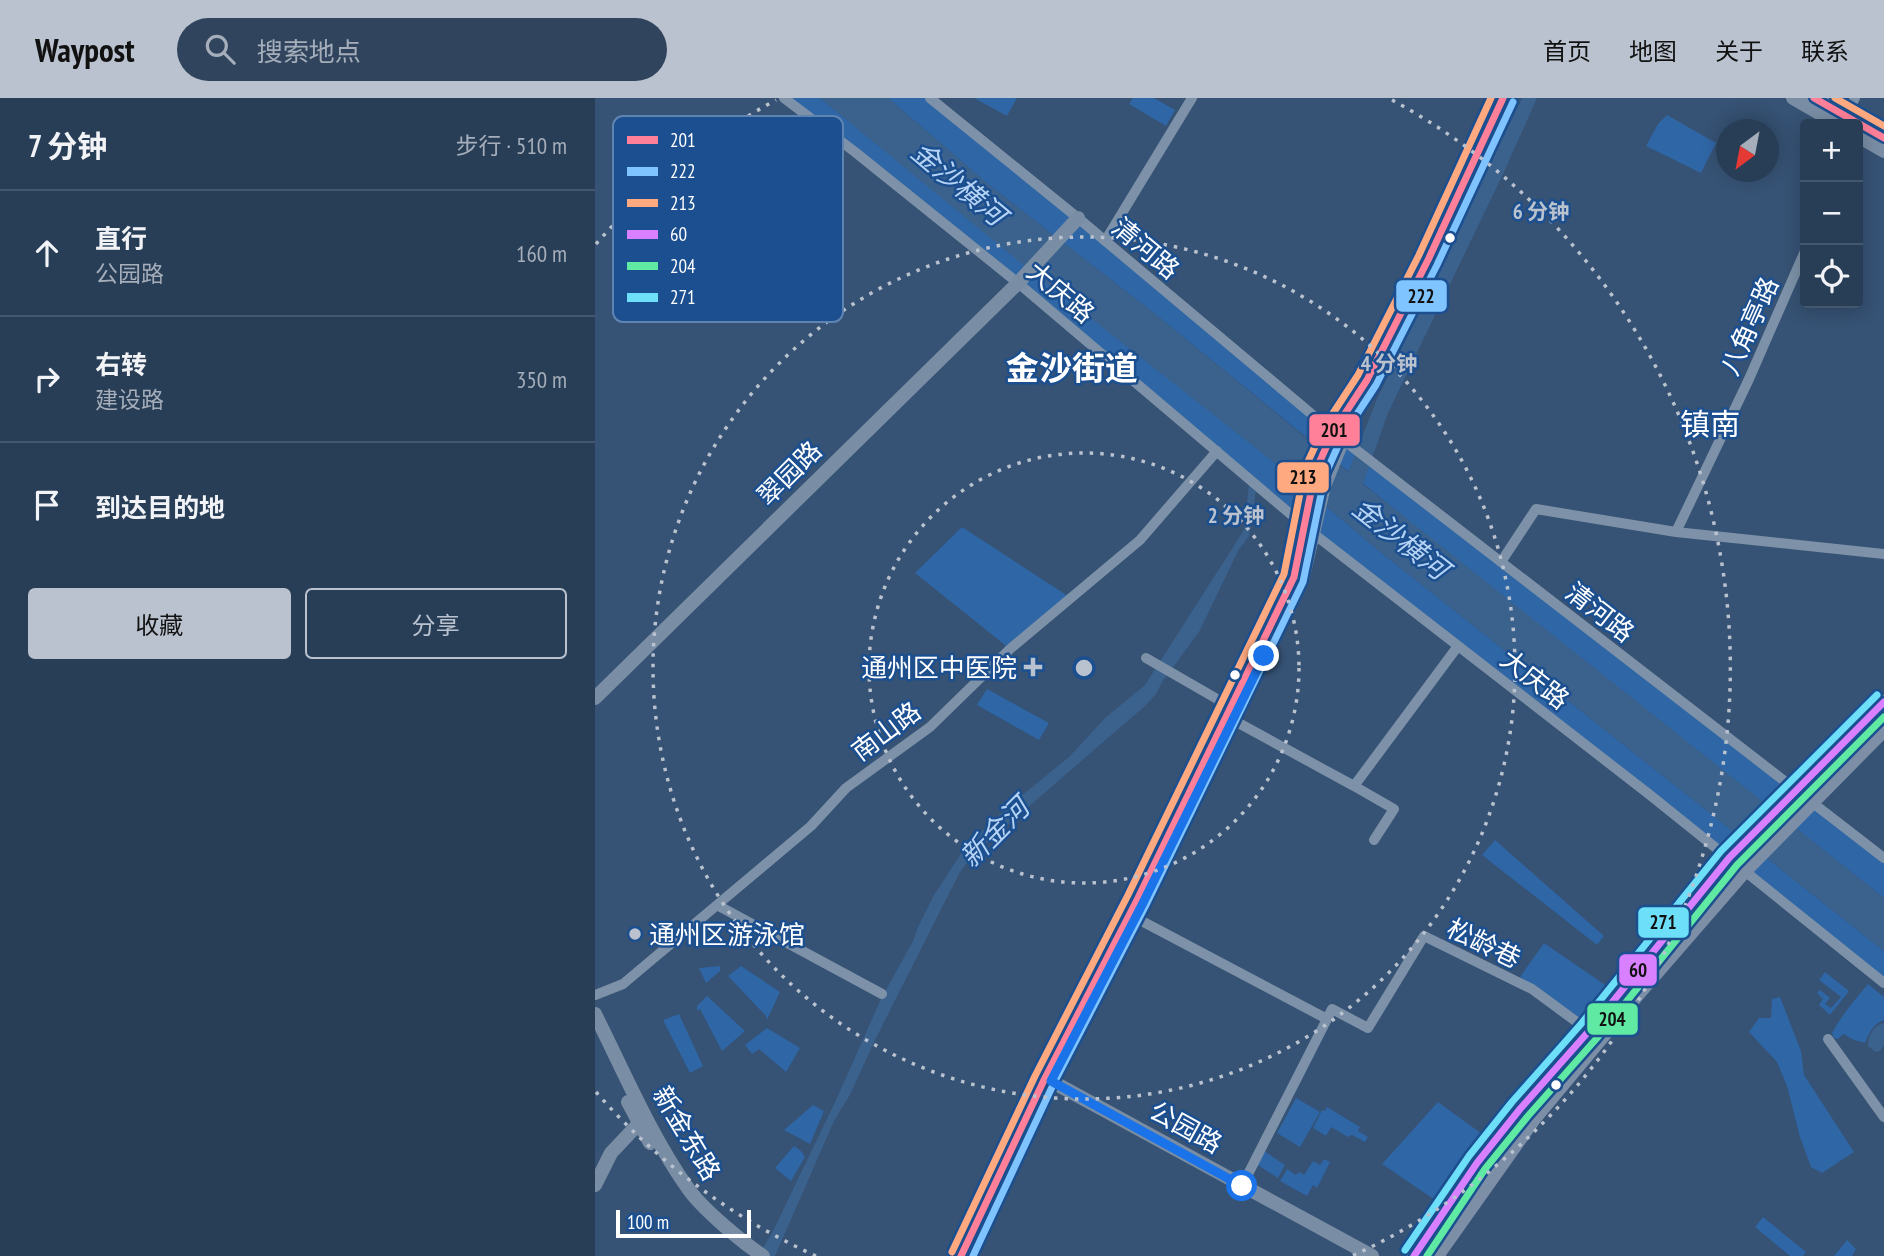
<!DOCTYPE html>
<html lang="zh">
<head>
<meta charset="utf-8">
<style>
  :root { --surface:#283e57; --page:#30455d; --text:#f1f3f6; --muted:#a5aeba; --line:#44576d; --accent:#b9c2ce }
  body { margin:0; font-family:"PT Sans Narrow","Noto Sans SC",sans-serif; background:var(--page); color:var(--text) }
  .controls { position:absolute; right:21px; top:21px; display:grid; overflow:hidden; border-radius:7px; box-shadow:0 4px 18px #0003 }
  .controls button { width:63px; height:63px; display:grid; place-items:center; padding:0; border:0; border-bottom:2px solid var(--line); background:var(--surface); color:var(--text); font:35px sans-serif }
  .compass { position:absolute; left:1121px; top:21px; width:63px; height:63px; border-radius:50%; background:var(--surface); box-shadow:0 4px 18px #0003; rotate:212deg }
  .scale { position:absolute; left:21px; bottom:18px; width:135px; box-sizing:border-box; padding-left:7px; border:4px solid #fff; border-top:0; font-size:19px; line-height:24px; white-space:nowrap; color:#fff; -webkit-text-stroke:5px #1b4f8f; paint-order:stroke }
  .stop { position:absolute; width:21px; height:21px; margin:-16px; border:5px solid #1a73e8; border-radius:50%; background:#fff }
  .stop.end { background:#1a73e8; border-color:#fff; box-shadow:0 2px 7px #0008 }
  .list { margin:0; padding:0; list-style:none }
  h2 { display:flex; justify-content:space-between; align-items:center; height:91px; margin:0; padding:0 28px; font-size:30px }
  h2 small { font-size:23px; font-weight:400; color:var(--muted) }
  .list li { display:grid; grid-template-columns:46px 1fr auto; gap:21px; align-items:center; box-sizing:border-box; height:126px; padding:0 28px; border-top:2px solid var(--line) }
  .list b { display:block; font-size:26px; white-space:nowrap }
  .list p { margin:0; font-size:23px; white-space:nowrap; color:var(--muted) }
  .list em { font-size:23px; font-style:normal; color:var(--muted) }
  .actions { display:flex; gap:14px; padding:21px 28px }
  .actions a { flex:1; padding:16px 0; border:2px solid var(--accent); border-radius:7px; text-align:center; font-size:24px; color:var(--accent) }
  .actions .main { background:var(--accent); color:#111 }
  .icon { flex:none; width:38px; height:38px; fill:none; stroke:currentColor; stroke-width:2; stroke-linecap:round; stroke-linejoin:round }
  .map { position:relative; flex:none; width:1289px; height:1158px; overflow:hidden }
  header { display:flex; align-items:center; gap:42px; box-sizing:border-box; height:98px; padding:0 35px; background:var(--accent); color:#111 }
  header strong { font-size:33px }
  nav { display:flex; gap:38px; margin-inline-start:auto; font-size:24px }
  .search { width:490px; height:63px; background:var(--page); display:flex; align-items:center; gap:18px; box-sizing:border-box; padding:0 24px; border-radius:38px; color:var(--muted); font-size:26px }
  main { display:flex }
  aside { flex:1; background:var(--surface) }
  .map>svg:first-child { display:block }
  .green { fill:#2f66a5 }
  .water { fill:#3b618d }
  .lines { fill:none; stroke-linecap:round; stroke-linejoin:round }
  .street { stroke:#7d92a8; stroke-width:10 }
  .secondary { stroke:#798da4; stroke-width:14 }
  .primary { stroke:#7d8ea7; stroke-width:14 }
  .bus-1-casing { stroke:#1b4f8f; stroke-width:12 }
  .bus-2-casing { stroke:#1b4f8f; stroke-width:12 }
  .bus-3-casing { stroke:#1b4f8f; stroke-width:12 }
  .bus-4-casing { stroke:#1b4f8f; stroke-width:12 }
  .bus-5-casing { stroke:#1b4f8f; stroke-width:12 }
  .bus-6-casing { stroke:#1b4f8f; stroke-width:12 }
  .bus-1 { stroke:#ff8098; stroke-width:7 }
  .bus-2 { stroke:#80c4ff; stroke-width:7 }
  .bus-3 { stroke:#ffa980; stroke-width:7 }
  .bus-4 { stroke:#d880ff; stroke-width:7 }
  .bus-5 { stroke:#60e9a3; stroke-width:7 }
  .bus-6 { stroke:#6ddff8; stroke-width:7 }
  .route { stroke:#1a73e8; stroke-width:9 }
  .ring { fill:none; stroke:#b9c2ce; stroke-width:3.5; stroke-dasharray:3.5 7 }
  .bus-dot { fill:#fff; stroke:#1b4f8f; stroke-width:2.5 }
  .poi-dot { fill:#b9c2ce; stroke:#1b4f8f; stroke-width:2.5 }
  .labels { text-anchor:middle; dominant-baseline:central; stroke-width:5; stroke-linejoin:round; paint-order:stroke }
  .street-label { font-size:26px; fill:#fff; stroke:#1b4f8f }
  .poi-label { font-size:26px; fill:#fff; stroke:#1b4f8f; text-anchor:end }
  .water-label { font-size:28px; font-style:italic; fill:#b5d3f5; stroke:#1b4f8f }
  .quarter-label { font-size:30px; fill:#fff; stroke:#1b4f8f }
  .district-label { font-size:33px; font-weight:bold; fill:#fff; stroke:#1b4f8f }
  .key { fill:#1b4f8f; stroke:#5f84b1; stroke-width:2 }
  .key-label { font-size:19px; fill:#fff }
  .centre { fill:#b9c2ce; stroke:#1b4f8f; stroke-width:3.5 }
  .ring-label { font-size:21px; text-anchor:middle; font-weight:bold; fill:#b9c2ce; stroke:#1b4f8f; stroke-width:5; stroke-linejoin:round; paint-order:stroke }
  .line-badge { stroke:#1b4f8f; stroke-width:2.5 }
  .pale-badge-label { font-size:19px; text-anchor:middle; font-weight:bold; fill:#111 }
</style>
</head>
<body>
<header>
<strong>Waypost</strong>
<div class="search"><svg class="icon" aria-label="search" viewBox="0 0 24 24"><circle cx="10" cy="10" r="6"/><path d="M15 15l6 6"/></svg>搜索地点</div>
<nav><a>首页</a><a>地图</a><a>关于</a><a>联系</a></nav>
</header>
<main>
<aside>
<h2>7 分钟<small>步行 · 510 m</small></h2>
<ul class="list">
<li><svg class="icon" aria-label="ahead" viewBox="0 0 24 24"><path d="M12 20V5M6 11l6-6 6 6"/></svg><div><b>直行</b><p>公园路</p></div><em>160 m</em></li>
<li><svg class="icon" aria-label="right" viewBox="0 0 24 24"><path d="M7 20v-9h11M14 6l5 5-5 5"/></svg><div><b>右转</b><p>建设路</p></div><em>350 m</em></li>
<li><svg class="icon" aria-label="arrive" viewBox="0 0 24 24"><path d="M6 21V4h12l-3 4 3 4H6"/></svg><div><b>到达目的地</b></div></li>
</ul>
<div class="actions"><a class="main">收藏</a><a>分享</a></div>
</aside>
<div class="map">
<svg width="1289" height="1158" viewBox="0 0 1289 1158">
  <rect width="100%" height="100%" fill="#365274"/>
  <path class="green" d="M 193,0 L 225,0 L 680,365 L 783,452 L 1289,853 L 1289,885 L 719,436 Z
    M 293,0 L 335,0 L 738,334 L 1289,761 L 1289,800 L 899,492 L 560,216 L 394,87 Z
    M 379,0 L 422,0 L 412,18 Z
    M 538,0 L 559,0 L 580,12 L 571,28 L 534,6 Z
    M 1072,17 L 1121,45 L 1106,75 L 1051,48 L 1063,26 Z
    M 367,429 L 476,500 L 415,551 L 320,475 Z
    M 392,591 L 454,625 L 444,642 L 382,607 Z
    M 900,742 L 1009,838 L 1002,847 L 887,757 Z
    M 949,845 L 1016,891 L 992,925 L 925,879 Z
    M 125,868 L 125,873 L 111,885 L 104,870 Z
    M 146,868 L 185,894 L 172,922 L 171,918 L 133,878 Z
    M 1230,874 L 1254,893 L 1235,917 L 1224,907 L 1228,901 L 1222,895 L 1225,892 L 1235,900 L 1230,906 L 1236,910 L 1246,899 L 1224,882 Z
    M 1273,886 L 1289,899 L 1289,922 C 1279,925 1274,935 1270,945 L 1259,942 L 1248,936 L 1243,941 L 1239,940 L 1237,935 C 1247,917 1260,901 1273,886 Z
    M 112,898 L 150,933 L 127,953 L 105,911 L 102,913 L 102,908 Z
    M 1185,899 L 1206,953 L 1209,977 L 1259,1054 L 1227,1075 L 1216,1069 L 1205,1039 L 1192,988 L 1182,964 L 1154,934 L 1164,920 L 1176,920 L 1177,901 Z
    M 84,916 L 108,968 L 95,975 L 68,922 Z
    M 172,930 L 205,950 L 191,974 L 164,951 L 157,956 L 150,947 Z
    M 701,1000 L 725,1014 L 705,1049 L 682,1035 Z
    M 843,1004 L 894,1041 L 843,1104 L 787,1066 Z
    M 218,1007 L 229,1013 L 215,1046 L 189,1032 Z
    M 732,1009 L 765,1029 L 763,1033 L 773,1039 L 770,1044 L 757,1037 L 753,1039 L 736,1029 L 731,1038 L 718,1030 L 727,1012 L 730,1013 Z
    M 199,1048 L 206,1053 L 210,1059 L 196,1083 L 180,1070 Z
    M 669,1053 L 690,1067 L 683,1080 L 661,1066 Z
    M 729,1061 L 735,1064 L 722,1090 L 718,1087 L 712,1098 L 685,1083 L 692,1071 L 701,1077 L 704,1074 L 709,1077 L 718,1063 L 725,1067 Z
    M 1168,1119 L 1211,1154 L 1208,1158 L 1195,1158 L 1160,1129 Z
    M 1252,1142 L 1261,1151 L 1257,1158 L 1239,1158 Z"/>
  <path class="water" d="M 225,0 L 293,0 L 394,87 L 560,216 L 753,374 L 782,301 L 927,0 L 942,0 L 909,74 L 793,315 L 768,386 L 1289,800 L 1289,853 L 783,452 L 680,365 L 427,166 Z
    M 654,386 L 661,392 L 654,438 L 643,453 L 604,534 L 567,584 L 561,596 L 550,608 L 380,755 L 365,774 L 279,944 L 256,995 L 239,1023 L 180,1158 L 163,1158 L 177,1135 L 241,1002 L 286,901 L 319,841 L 322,831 L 339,797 L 371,748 L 414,708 L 474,659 L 511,619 L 550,587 L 649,432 Z
    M 1289,925 L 1289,947 L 1285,953 L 1280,954 L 1273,948 C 1272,939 1279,927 1289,925 Z"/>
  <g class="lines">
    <path class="street" d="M 189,0 L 260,54 L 423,185 L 719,436 L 1055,697 L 1289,885
      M 335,0 L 483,120 L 738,334 L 1289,760
      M 1249,21 L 1260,0
      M 510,143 L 597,0
      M 1081,434 L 1154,281 L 1210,153
      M 906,464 L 941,411 L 1081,434 L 1289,456
      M 551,560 L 636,609
      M 638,622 L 759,688 L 863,548
      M 759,688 L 799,711 L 779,742
      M 122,807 L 287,896
      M 541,820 L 732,921 L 647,1088
      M 0,897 L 28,886 L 216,728 L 251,690 L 335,629 L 415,551 L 545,442 L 622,353
      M 732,921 L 737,911 L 773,930 L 829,838 L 937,891 L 994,933
      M 1233,941 L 1289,1019"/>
    <path class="secondary" d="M 1198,0 L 1243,26
      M 1219,0 L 1289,40
      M 1263,38 L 1289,53
      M 700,475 L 720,374 L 738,334 L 754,309
      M 0,600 L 423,185 L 483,120
      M 0,916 C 29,974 55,1036 92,1089 C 106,1110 147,1144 168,1158
      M 456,983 L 777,1158
      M 33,1004 L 55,1045
      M 0,1087 L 16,1055 L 48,1021
      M 373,1158 L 456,983 L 548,805 L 707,483 L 729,388 L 772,282 L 833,162 L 908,0"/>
    <path class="primary" d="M 819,1158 L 882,1065 L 925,1011 L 994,933 L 1134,760 L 1289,604
      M 842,1158 L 939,1021 L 1044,895 L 1150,773 L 1289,632"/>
    <defs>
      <path id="bus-1" d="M 1219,0 L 1289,40
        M 366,1158 L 449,982 L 542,802 L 699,479 L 720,374 L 738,334 L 772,282 L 833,162 L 908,0"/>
      <path id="bus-2" d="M 378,1158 L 458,987 L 551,807 L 708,484 L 730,377 L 747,339 L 781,287 L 842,167 L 918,4"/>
      <path id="bus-3" d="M 1240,0 L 1289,28
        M 357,1154 L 440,978 L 533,797 L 689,476 L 710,370 L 729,329 L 763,277 L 824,157 L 896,0"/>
      <path id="bus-4" d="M 819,1158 L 882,1065 L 925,1011 L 994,933 L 1134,760 L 1289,604"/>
      <path id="bus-5" d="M 832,1158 L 890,1071 L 933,1018 L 1002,940 L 1142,767 L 1289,619"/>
      <path id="bus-6" d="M 810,1152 L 874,1058 L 917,1004 L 986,926 L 1126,753 L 1282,597"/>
    </defs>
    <use href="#bus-1" class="bus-1-casing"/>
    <use href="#bus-2" class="bus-2-casing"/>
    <use href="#bus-3" class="bus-3-casing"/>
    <use href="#bus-4" class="bus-4-casing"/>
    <use href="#bus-5" class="bus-5-casing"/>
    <use href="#bus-6" class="bus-6-casing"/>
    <use href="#bus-1" class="bus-1"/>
    <use href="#bus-2" class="bus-2"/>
    <use href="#bus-3" class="bus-3"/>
    <use href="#bus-4" class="bus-4"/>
    <use href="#bus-5" class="bus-5"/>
    <use href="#bus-6" class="bus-6"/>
  </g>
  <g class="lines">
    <path class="route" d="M 647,1088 L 456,983 L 548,805 L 669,558"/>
  </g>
  <g class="ring">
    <circle cx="489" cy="570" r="215"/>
    <circle cx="489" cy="570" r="431"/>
    <path d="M221 1158A646 646 0 0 1 1 994M1 146A646 646 0 0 1 181 2M797 2A646 646 0 0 1 757 1158"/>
  </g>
  <g class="bus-dot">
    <circle cx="855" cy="140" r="6"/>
    <circle cx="640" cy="577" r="6"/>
    <circle cx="961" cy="987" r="6"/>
  </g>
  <g class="poi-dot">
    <path d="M434.5 558.5h7v7h7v7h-7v7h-7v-7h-7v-7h7z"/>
    <circle cx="40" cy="836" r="7"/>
  </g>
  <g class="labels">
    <g class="street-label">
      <text transform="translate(551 150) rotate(40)">清河路</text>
      <text transform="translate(466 194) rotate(40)">大庆路</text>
      <text transform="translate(1154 228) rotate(-66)">八角亭路</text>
      <text transform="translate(194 375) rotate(-45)">翠园路</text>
      <text transform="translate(1005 514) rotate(38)">清河路</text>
      <text transform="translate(940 581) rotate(38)">大庆路</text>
      <text transform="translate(291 633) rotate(-37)">南山路</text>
      <text transform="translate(889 845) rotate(26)">松龄巷</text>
      <text transform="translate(591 1029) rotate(29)">公园路</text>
      <text transform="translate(92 1035) rotate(59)">新金东路</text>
    </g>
    <g class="poi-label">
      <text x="422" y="569">通州区中医院</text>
      <text x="54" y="836" text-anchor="start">通州区游泳馆</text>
    </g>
    <g class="water-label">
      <text transform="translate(364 85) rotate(40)">金沙横河</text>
      <text transform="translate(806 440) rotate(38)">金沙横河</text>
      <text transform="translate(399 734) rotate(-45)">新金河</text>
    </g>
    <g class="quarter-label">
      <text x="1115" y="325">镇南</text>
    </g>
    <g class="district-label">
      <text x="477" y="269">金沙街道</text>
    </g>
  </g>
  <rect x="18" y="18" width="230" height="206" rx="10" class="key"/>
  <rect x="32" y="38" width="31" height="8" fill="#ff8098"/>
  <rect x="32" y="69" width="31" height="9" fill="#80c4ff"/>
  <rect x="32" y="101" width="31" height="8" fill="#ffa980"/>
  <rect x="32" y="132" width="31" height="9" fill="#d880ff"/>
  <rect x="32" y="164" width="31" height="8" fill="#60e9a3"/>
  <rect x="32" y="195" width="31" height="9" fill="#6ddff8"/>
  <g class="key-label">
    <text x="75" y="49">201</text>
    <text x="75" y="80">222</text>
    <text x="75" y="112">213</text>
    <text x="75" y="143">60</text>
    <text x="75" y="175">204</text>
    <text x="75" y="206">271</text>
  </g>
  <circle cx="489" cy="570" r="10" class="centre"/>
  <g class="ring-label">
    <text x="946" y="121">6 分钟</text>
    <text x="794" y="273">4 分钟</text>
    <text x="641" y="425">2 分钟</text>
  </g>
  <g class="line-badge">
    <rect x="800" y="181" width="53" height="34" rx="7" fill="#80c4ff"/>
    <rect x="713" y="315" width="53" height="34" rx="7" fill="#ff8098"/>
    <rect x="681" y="363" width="54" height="33" rx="7" fill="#ffa980"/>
    <rect x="1042" y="808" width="53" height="33" rx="7" fill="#6ddff8"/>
    <rect x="1023" y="855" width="40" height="34" rx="7" fill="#d880ff"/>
    <rect x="991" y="904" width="53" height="34" rx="7" fill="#60e9a3"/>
  </g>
  <g class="pale-badge-label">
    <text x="826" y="205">222</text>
    <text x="739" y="339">201</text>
    <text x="708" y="386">213</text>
    <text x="1068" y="831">271</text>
    <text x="1043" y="879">60</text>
    <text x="1017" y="928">204</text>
  </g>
</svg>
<div class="controls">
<button>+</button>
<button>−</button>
<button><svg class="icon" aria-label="locate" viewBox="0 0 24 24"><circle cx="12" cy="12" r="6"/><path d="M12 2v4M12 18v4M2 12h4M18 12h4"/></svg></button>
</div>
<svg class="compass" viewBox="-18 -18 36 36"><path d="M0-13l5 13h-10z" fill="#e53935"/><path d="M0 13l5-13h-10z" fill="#a5aeba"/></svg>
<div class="scale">100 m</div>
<div class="stop" style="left:647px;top:1088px"></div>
<div class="stop end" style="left:669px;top:558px"></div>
</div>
</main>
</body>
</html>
